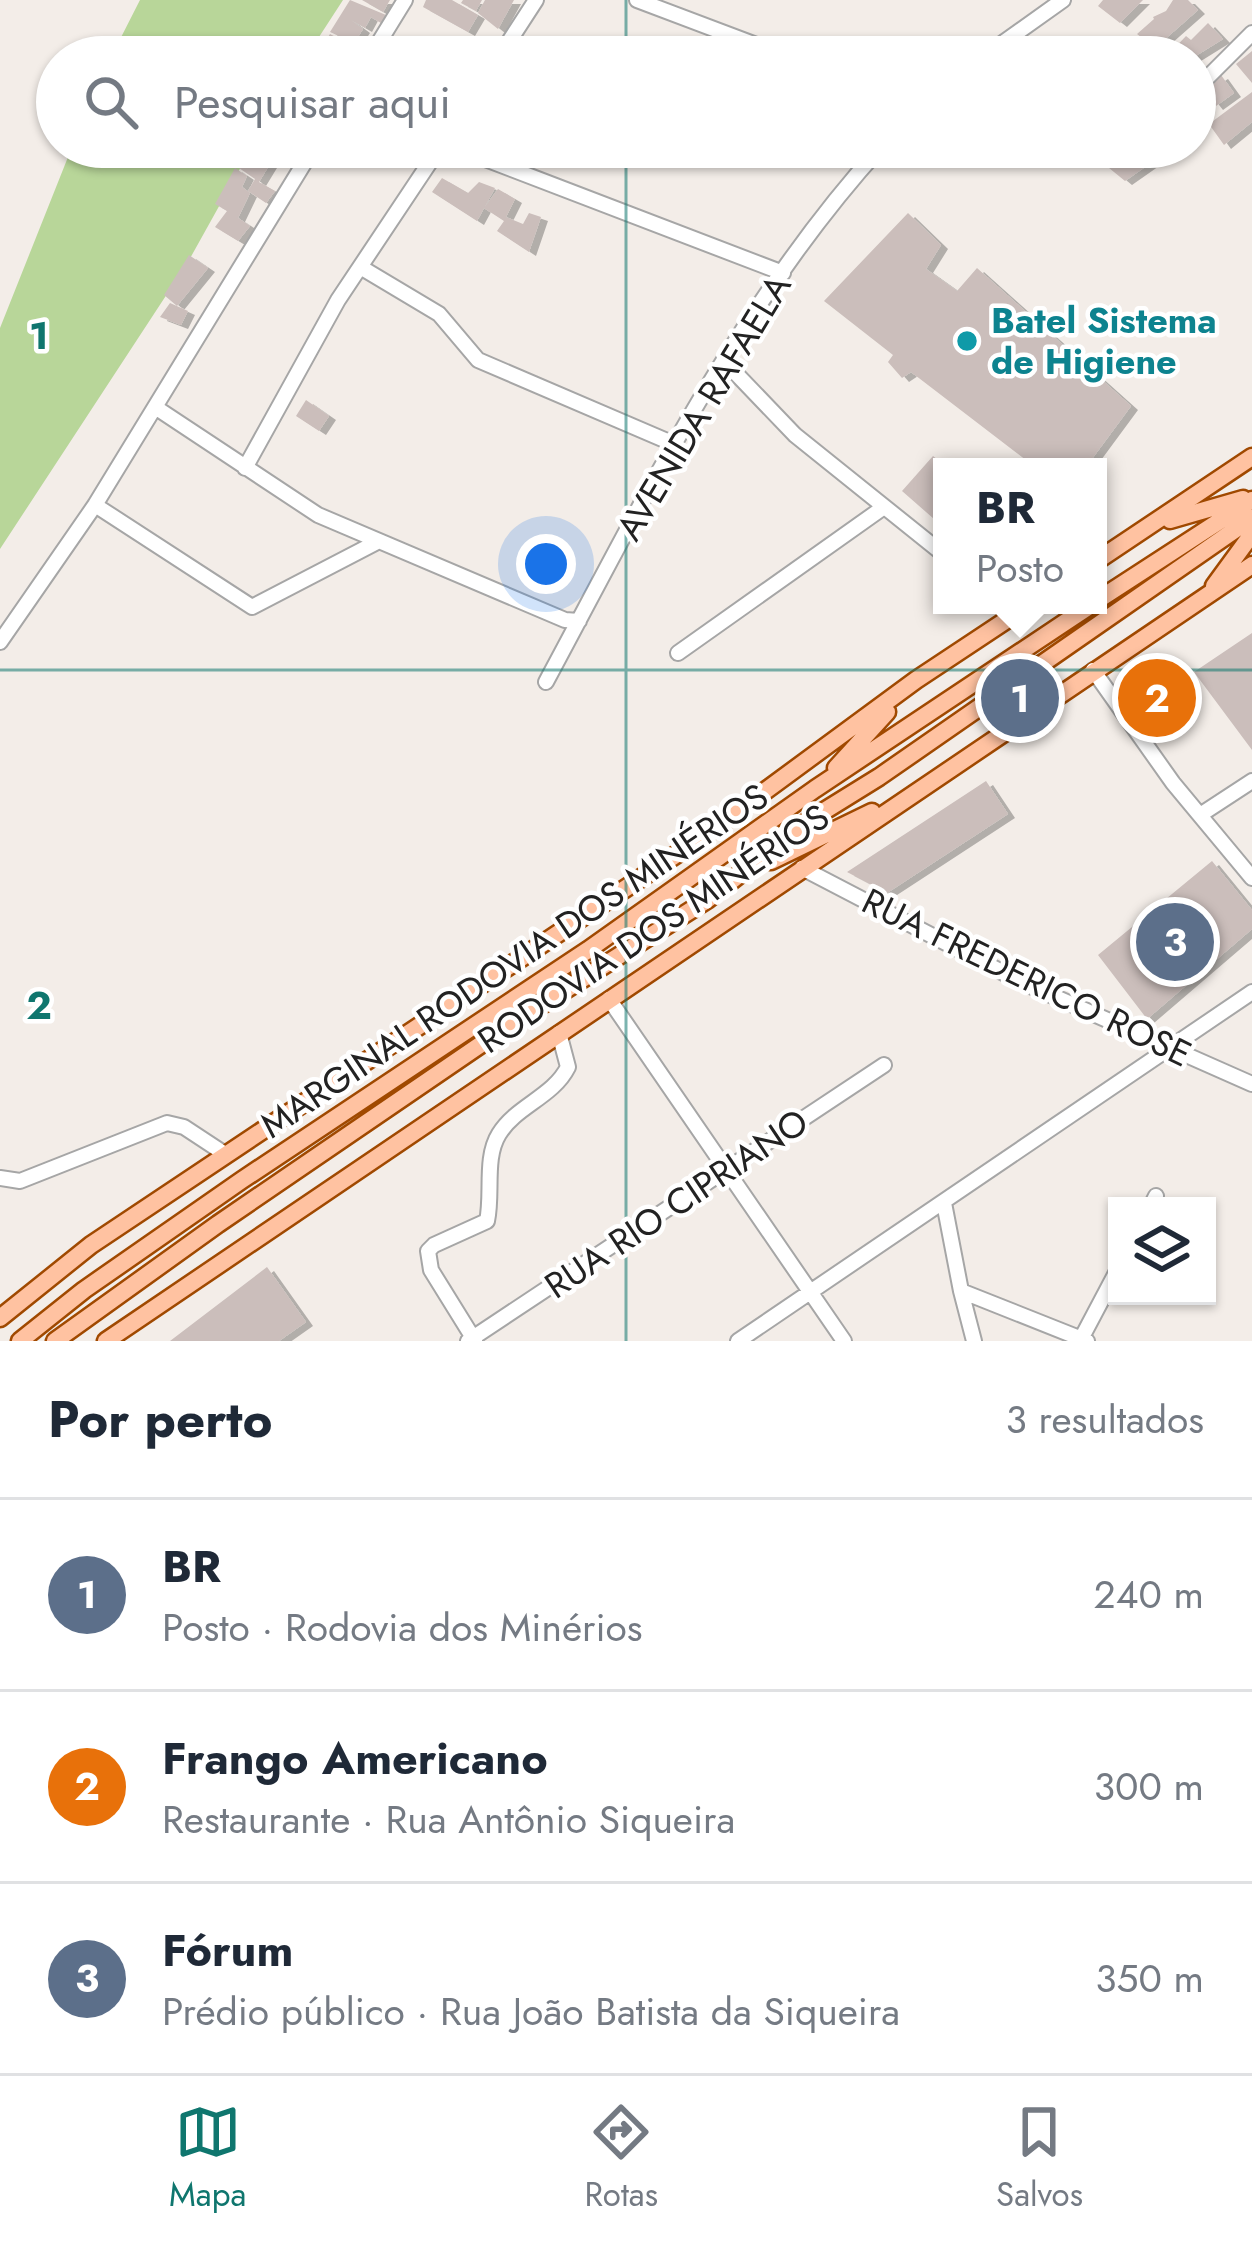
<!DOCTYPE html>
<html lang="pt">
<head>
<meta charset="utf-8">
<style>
  :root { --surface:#fff; --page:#f6f6f7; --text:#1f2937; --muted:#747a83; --line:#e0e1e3; --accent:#0f766e }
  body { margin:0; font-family:Jost,sans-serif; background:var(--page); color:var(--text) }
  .controls { position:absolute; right:36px; bottom:36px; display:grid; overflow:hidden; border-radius:0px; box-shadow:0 3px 9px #0004 }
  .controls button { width:108px; height:108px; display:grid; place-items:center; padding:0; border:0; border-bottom:3px solid var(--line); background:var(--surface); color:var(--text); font:60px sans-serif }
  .you { position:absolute; left:546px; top:564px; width:42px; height:42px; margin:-30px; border:9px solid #fff; border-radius:50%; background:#1a73e8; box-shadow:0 0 0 18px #1a73e833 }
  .badge { display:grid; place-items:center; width:78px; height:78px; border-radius:50%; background:var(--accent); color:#fff; font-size:39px; font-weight:700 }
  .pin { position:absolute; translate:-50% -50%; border:6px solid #fff; box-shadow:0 3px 12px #0006 }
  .popup { position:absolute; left:933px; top:458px; width:174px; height:156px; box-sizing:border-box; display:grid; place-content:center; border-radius:0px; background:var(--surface); filter:drop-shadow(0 3px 9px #0005); font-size:39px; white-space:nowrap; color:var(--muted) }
  .popup b { font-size:45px; color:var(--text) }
  .popup::after { content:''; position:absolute; left:50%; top:100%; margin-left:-24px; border:24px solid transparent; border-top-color:var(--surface) }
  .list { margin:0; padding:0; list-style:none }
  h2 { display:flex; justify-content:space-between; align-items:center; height:156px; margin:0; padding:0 48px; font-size:51px }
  h2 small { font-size:39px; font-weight:400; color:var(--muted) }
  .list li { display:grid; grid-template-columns:78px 1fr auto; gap:36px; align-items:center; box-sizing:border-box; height:192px; padding:0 48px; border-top:3px solid var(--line) }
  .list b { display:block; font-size:45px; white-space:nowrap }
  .list p { margin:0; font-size:39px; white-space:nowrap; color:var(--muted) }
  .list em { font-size:39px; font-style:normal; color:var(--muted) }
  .icon { flex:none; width:66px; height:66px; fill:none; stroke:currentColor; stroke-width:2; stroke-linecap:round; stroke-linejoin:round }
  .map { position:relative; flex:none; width:1252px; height:1341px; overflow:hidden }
  .search { position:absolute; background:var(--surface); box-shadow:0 3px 9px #0004; left:36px; right:36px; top:36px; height:132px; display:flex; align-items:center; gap:30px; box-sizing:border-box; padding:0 42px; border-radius:66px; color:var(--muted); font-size:45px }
  .sheet { height:732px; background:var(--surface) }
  nav { display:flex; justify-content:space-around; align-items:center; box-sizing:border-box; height:168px; border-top:3px solid var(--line); background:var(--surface); font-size:33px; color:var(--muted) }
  nav a { display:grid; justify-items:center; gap:6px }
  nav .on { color:var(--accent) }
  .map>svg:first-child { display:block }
  .forest { fill:#b8d699 }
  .building { fill:#cbbebb; filter:url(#shadow) }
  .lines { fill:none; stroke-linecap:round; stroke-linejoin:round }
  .minor-casing { stroke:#a6a6a6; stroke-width:18 }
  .major-casing { stroke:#a04900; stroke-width:21 }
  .minor { stroke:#fff; stroke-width:14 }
  .major { stroke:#ffc2a1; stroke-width:16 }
  .grid { fill:none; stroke:#0f766e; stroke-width:3; stroke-opacity:0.55 }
  .culture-dot { fill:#0f9aa8; stroke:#fff; stroke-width:4.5 }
  .labels { text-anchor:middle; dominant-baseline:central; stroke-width:9; stroke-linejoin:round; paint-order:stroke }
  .culture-label { font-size:36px; font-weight:bold; fill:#0d838f; stroke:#fff; text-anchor:start }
  .street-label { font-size:36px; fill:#222; stroke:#fff }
  .grid-label { font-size:39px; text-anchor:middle; font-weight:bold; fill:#0f766e; stroke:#fff; stroke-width:9; stroke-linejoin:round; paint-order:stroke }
</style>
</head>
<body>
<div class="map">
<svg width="1252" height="1341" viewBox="0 0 1252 1341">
  <defs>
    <filter id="shadow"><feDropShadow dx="7" dy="4" stdDeviation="0" flood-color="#0004"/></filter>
  </defs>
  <rect width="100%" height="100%" fill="#f3ede8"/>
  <path class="forest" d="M 140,0 L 343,0 L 306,57 L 111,57 Z
    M 72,147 L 252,147 L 188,262 L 0,549 L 0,328 Z"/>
  <path class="building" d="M 350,0 L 386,15 L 381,23 L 371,17 L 365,28 L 351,20 L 363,29 L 354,43 L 330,32 Z
    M 362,0 L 390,0 L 383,12 Z
    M 426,0 L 452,0 L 478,15 L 468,32 L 423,7 Z
    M 463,0 L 482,0 L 476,11 L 461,3 Z
    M 485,0 L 514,0 L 498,29 L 478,13 Z
    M 1103,0 L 1143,0 L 1120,23 L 1098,6 Z
    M 1173,0 L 1188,0 L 1198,10 L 1155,48 L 1137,34 L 1154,19 L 1153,17 L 1166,11 Z
    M 1208,23 L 1223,39 L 1194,57 L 1166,57 L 1186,36 L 1191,40 Z
    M 330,34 L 345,42 L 340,49 L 352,57 L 335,57 L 312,43 L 316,36 L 325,42 Z
    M 312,45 L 331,57 L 304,57 Z
    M 1252,51 L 1252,83 L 1236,64 Z
    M 1221,75 L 1234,93 L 1216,106 L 1201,87 Z
    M 1252,92 L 1252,122 L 1224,145 L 1209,124 Z
    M 1114,147 L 1144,147 L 1155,160 L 1125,181 L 1098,159 Z
    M 250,150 L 270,164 L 259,182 L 275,191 L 266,203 L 248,191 L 255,179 L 239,168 Z
    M 235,168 L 247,176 L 242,187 L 250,193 L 238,218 L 250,226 L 238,241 L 215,227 L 227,211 L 215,204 Z
    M 442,178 L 468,193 L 479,182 L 495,188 L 477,221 L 432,192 Z
    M 498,189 L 515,199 L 506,217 L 523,224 L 529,213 L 541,217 L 529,252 L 497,231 L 504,221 L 484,208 Z
    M 908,213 L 941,245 L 926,269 L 957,291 L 977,268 L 1131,406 L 1086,467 L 1035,467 L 911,372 L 902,378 L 888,362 L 893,355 L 824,301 Z
    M 189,255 L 208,268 L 177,306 L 164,295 Z
    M 170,303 L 188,311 L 181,325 L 160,317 Z
    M 306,400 L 329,416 L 319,431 L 296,416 Z
    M 933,456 L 947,467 L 942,467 L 942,526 L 902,491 Z
    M 1252,633 L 1252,750 L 1194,672 Z
    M 986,781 L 1008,814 L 887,893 L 847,872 Z
    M 1212,861 L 1252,910 L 1252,929 L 1147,1019 L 1098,955 Z
    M 267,1267 L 306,1322 L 279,1341 L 170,1341 Z"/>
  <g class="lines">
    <defs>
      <path id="minor" d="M 637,0 L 788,57
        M 370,57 L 405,0
        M 499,57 L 536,0
        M 983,57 L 1063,0
        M 1195,90 L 1252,33
        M 454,147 L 783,273
        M 362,268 L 439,314 L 478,360 L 674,444
        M 725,362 L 795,435 L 942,553
        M 155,407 L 318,515 L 565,620 L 579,621
        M 245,468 L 338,300 L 440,147
        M 95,505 L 252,607 L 379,541
        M 0,642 L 95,505 L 314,147
        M 678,653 L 884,507
        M 1093,670 L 1173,783 L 1252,878
        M 546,682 C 645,498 739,303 881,147
        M 1200,815 L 1252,781
        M 802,868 L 1019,981 L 1252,1084
        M 609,999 L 844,1341
        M 0,1178 L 20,1181 L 167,1123 L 184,1127 L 225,1154
        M 944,1203 L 961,1291 L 1087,1341
        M 1151,1206 L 1156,1196
        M 961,1291 L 974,1341
        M 468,1341 L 884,1065
        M 475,1341 L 431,1270 L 428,1251 L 434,1245 L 487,1221 C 493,1194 484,1158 499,1134 C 516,1106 553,1097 568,1067 L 559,1033
        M 738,1341 L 1252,992
        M 1080,1341 L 1117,1271"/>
      <path id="major" d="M 1170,520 L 1243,499
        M 1098,560 L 1252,457
        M 1214,586 L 1252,534
        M 1098,600 L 1252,500
        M 836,768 L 887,712
        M 771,861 L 872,812
        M 0,1318 L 91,1245 L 704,836 L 916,680 L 1029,605
        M 20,1341 L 84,1290 L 242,1180 L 588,950 L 815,789 L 1091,605
        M 55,1341 L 218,1224 L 499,1032 L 707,900 L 808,821 L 879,777 L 1252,518
        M 106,1341 L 1252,565"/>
    </defs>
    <use href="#minor" class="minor-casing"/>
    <use href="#major" class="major-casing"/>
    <use href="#minor" class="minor"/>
    <use href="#major" class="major"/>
  </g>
  <path class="grid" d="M 626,0 L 626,57M 626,147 L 626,1341M 0,670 L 1252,670"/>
  <circle class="culture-dot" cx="967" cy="341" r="12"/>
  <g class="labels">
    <g class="culture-label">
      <text x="991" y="320">Batel Sistema<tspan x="991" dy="41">de Higiene</tspan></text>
    </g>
    <g class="street-label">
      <text transform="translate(703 407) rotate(-59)">AVENIDA RAFAELA</text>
      <text transform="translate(653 928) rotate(-34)">RODOVIA DOS MINÉRIOS</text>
      <text transform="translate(514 960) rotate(-34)">MARGINAL RODOVIA DOS MINÉRIOS</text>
      <text transform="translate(1027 977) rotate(26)">RUA FREDERICO ROSE</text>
      <text transform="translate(676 1203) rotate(-34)">RUA RIO CIPRIANO</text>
    </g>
  </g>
  <g class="grid-label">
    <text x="39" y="349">1</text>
    <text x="39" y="1019">2</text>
  </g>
</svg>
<div class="controls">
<button><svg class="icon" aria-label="layers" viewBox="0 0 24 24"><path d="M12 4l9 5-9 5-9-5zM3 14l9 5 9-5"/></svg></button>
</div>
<div class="you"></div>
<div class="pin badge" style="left:1020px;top:698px;background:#5c6f8a">1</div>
<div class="popup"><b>BR</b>Posto</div>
<div class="pin badge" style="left:1157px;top:698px;background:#e8710a">2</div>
<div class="pin badge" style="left:1175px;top:942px;background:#5c6f8a">3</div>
<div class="search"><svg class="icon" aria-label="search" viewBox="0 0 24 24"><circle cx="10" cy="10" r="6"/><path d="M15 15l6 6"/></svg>Pesquisar aqui</div>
</div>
<section class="sheet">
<h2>Por perto<small>3 resultados</small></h2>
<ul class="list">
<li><span class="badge" style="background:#5c6f8a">1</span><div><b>BR</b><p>Posto · Rodovia dos Minérios</p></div><em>240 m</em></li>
<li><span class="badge" style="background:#e8710a">2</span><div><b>Frango Americano</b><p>Restaurante · Rua Antônio Siqueira</p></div><em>300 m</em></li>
<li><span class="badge" style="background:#5c6f8a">3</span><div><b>Fórum</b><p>Prédio público · Rua João Batista da Siqueira</p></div><em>350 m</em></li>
</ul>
</section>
<nav>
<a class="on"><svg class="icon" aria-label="map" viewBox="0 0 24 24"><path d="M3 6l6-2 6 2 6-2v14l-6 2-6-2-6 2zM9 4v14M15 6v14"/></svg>Mapa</a>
<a><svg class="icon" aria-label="directions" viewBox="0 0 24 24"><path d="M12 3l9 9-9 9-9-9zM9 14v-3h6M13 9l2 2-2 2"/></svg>Rotas</a>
<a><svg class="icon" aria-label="saved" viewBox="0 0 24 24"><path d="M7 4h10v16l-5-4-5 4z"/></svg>Salvos</a>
</nav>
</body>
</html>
